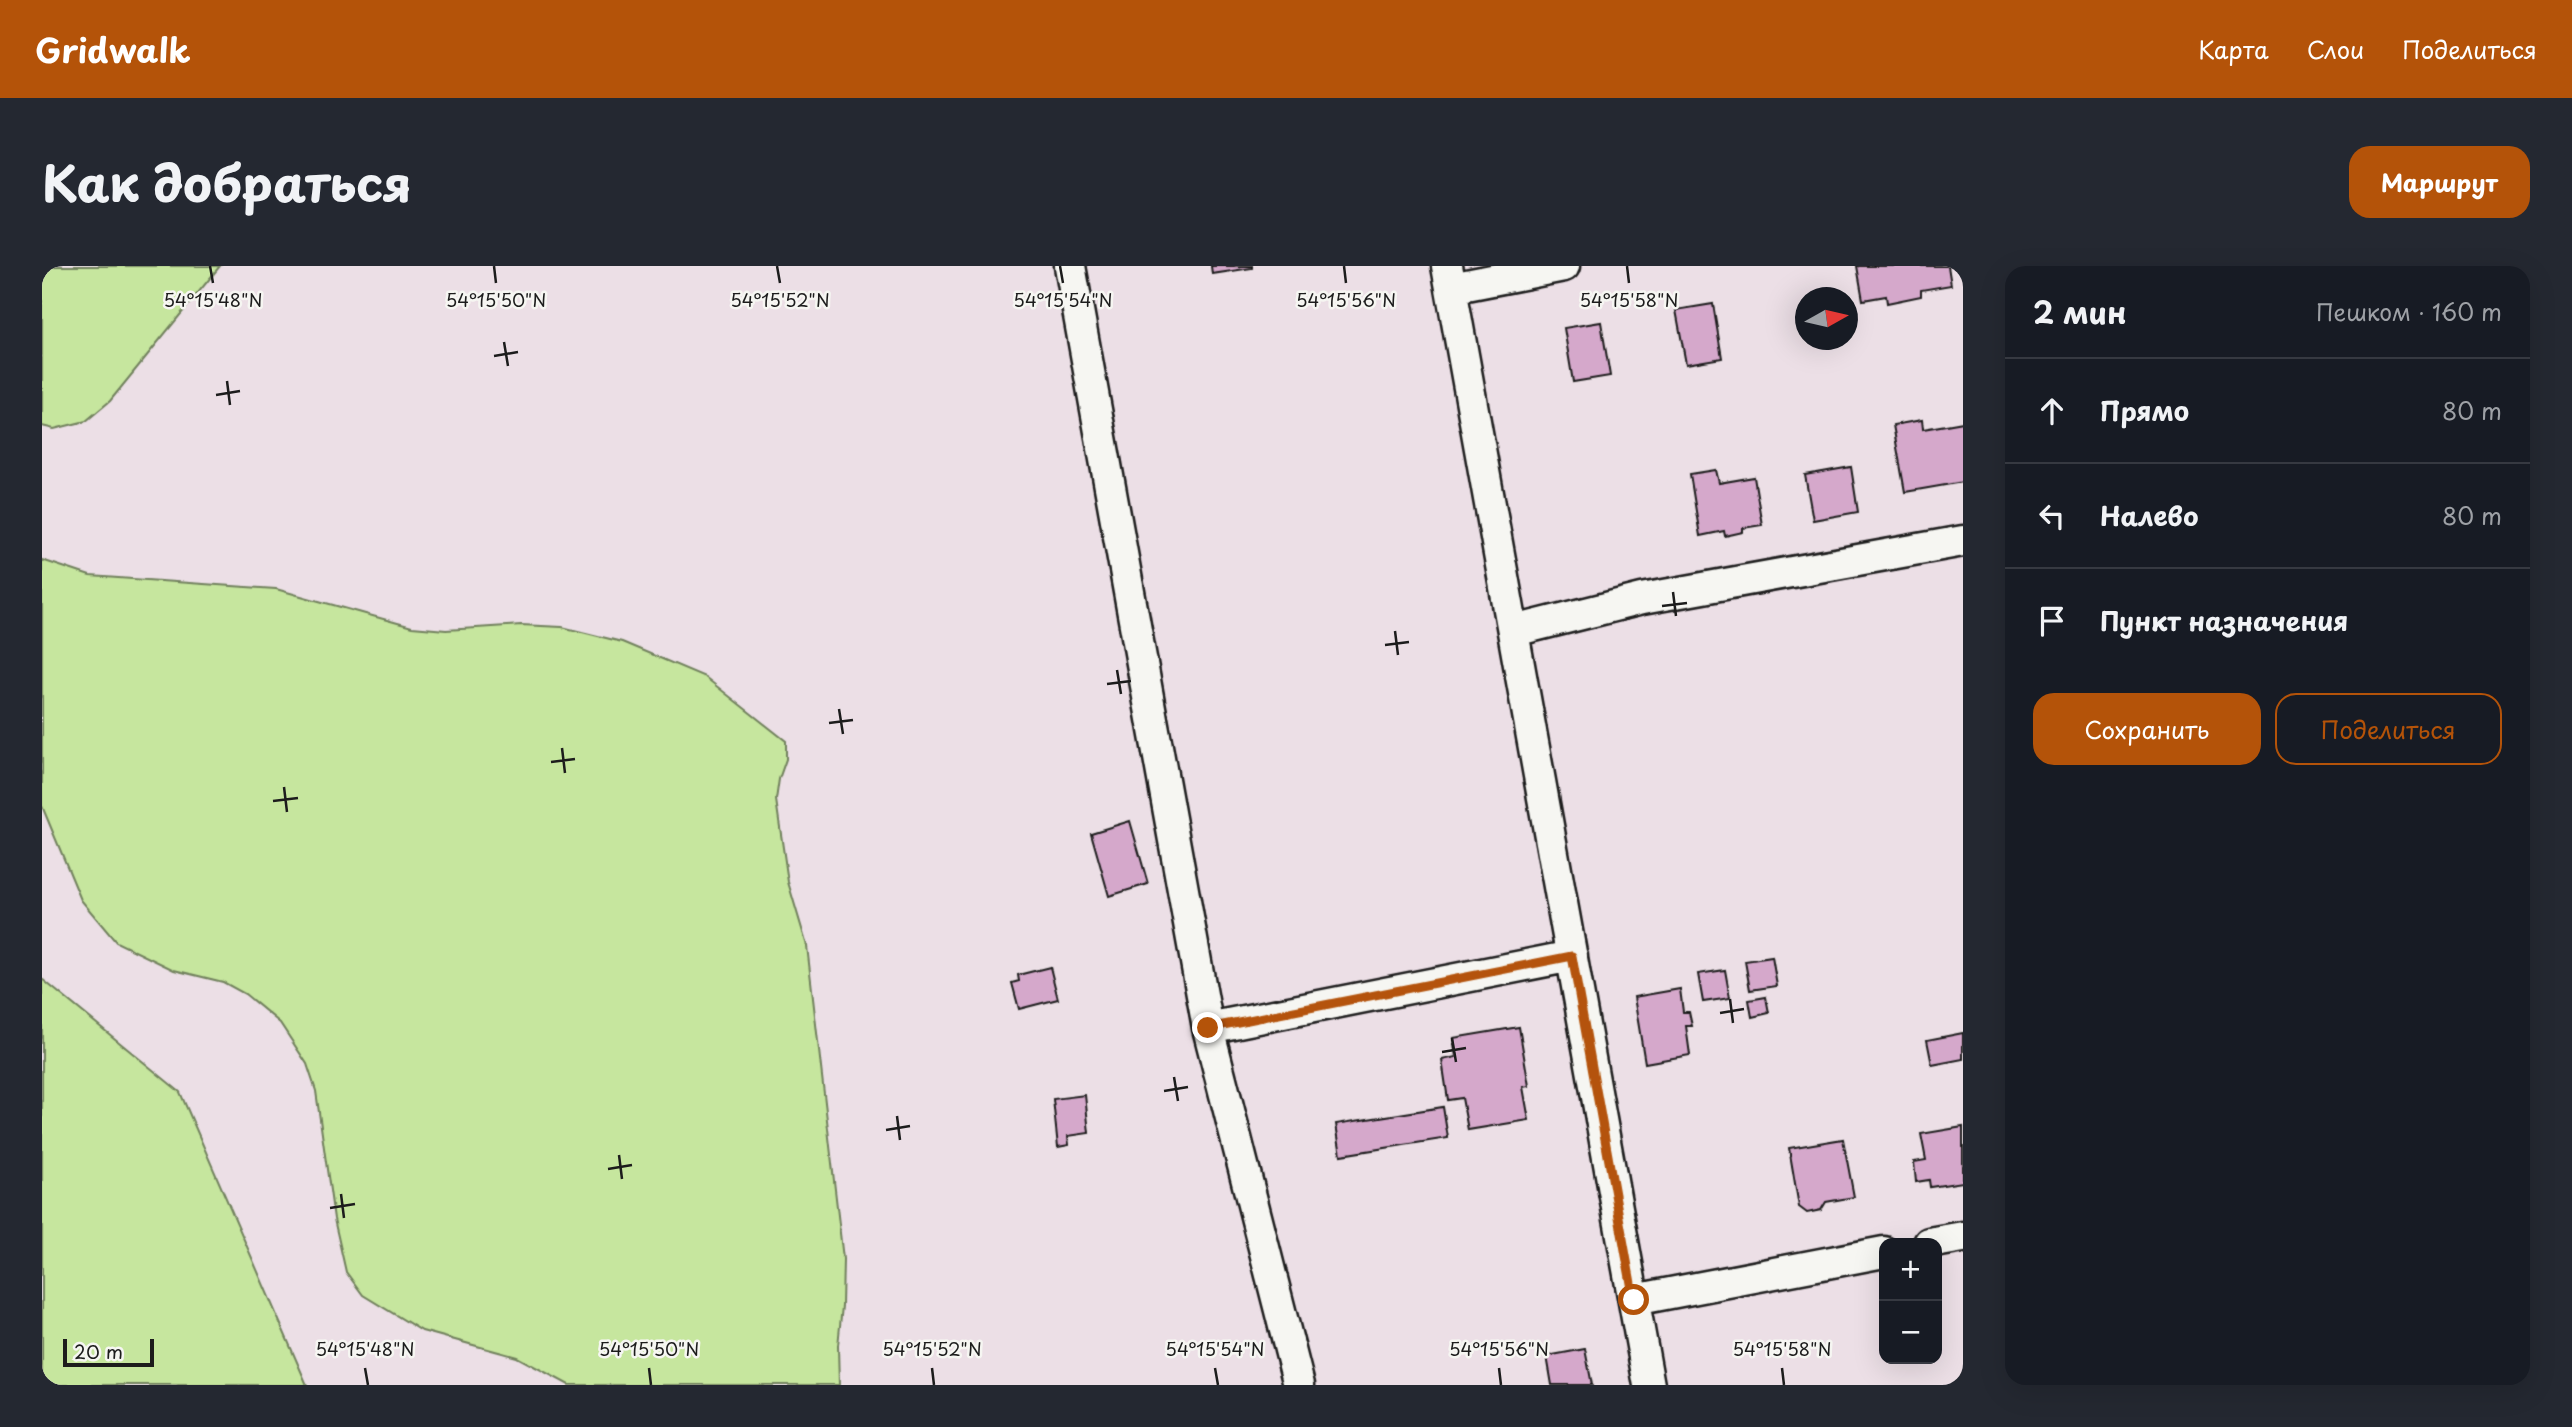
<!DOCTYPE html>
<html lang="ru">
<head>
<meta charset="utf-8">
<style>
  :root { --surface:#171b24; --page:#242831; --text:#f1f3f6; --muted:#9ea1a6; --line:#363941; --accent:#b45309 }
  body { margin:0; font-family:"Playpen Sans",sans-serif; background:var(--page); color:var(--text) }
  .controls { position:absolute; right:21px; bottom:21px; display:grid; overflow:hidden; border-radius:14px; box-shadow:0 7px 28px #0002 }
  .controls button { width:63px; height:63px; display:grid; place-items:center; padding:0; border:0; border-bottom:2px solid var(--line); background:var(--surface); color:var(--text); font:35px sans-serif }
  .compass { position:absolute; left:1753px; top:21px; width:63px; height:63px; border-radius:50%; background:var(--surface); box-shadow:0 7px 28px #0002; rotate:82deg }
  .scale { position:absolute; left:21px; bottom:18px; width:91px; box-sizing:border-box; padding-left:7px; border:4px solid #1c1c1c; border-top:0; font-size:19px; line-height:24px; white-space:nowrap; color:#1c1c1c; -webkit-text-stroke:5px #f6f6f2; paint-order:stroke }
  .stop { position:absolute; width:21px; height:21px; margin:-16px; border:5px solid #b45309; border-radius:50%; background:#fff }
  .stop.end { background:#b45309; border-color:#fff; box-shadow:0 2px 7px #0008 }
  .list { margin:0; padding:0; list-style:none }
  h2 { display:flex; justify-content:space-between; align-items:center; height:91px; margin:0; padding:0 28px; font-size:30px }
  h2 small { font-size:23px; font-weight:400; color:var(--muted) }
  .list li { display:grid; grid-template-columns:46px 1fr auto; gap:21px; align-items:center; box-sizing:border-box; height:105px; padding:0 28px; border-top:2px solid var(--line) }
  .list b { display:block; font-size:26px; white-space:nowrap }
  .list em { font-size:23px; font-style:normal; color:var(--muted) }
  .actions { display:flex; gap:14px; padding:21px 28px }
  .actions a { flex:1; padding:16px 0; border:2px solid var(--accent); border-radius:21px; text-align:center; font-size:24px; color:var(--accent) }
  .actions .main { background:var(--accent); color:#fff }
  .icon { flex:none; width:38px; height:38px; fill:none; stroke:currentColor; stroke-width:2; stroke-linecap:round; stroke-linejoin:round }
  .map { position:relative; flex:none; width:1921px; height:1119px; overflow:hidden; border-radius:21px }
  header { display:flex; align-items:center; gap:42px; box-sizing:border-box; height:98px; padding:0 35px; background:var(--accent); color:#fff }
  header strong { font-size:33px }
  nav { display:flex; gap:38px; margin-inline-start:auto; font-size:24px }
  .intro { display:flex; align-items:center; justify-content:space-between; box-sizing:border-box; height:168px; padding:0 42px }
  h1 { margin:0; font-size:49px }
  .button { padding:18px 32px; border-radius:21px; background:var(--accent); color:#fff; font-size:24px; font-weight:700 }
  main { display:flex; gap:42px; padding:0 42px }
  aside { flex:1; background:var(--surface); border-radius:21px; box-shadow:0 7px 28px #0002 }
  .map>svg:first-child { display:block }
  .green { fill:#c6e69e; stroke:#71815d; stroke-width:2 }
  .building { fill:#d5a8cb; stroke:#1c1c1c; stroke-width:2 }
  .lines { fill:none; stroke-linecap:round; stroke-linejoin:round }
  .street-casing { stroke:#1c1c1c; stroke-width:35 }
  .street { stroke:#f6f6f2; stroke-width:30 }
  .route { stroke:#b45309; stroke-width:9 }
  .ticks { fill:none; stroke:#1c1c1c; stroke-width:2.5 }
  .ticks-label { font-size:18px; text-anchor:middle; fill:#1c1c1c; stroke:#f6f6f2; stroke-width:5; stroke-linejoin:round; paint-order:stroke }
</style>
</head>
<body>
<header>
<strong>Gridwalk</strong>
<nav><a>Карта</a><a>Слои</a><a>Поделиться</a></nav>
</header>
<div class="intro"><h1>Как добраться</h1><a class="button">Маршрут</a></div>
<main>
<div class="map">
<svg width="1921" height="1119" viewBox="0 0 1921 1119">
  <rect width="100%" height="100%" fill="#ecdfe6"/>
  <filter id="ink" filterUnits="userSpaceOnUse"><feTurbulence type="fractalNoise" baseFrequency=".0143" numOctaves="2"/><feDisplacementMap in="SourceGraphic" scale="14" xChannelSelector="R" yChannelSelector="G"/><feConvolveMatrix kernelMatrix="1 2 1 2 8 2 1 2 1" color-interpolation-filters="sRGB"/></filter>
  <g filter="url(#ink)">
    <path class="green" d="M 0,0 L 178,0 L 68,135 L 44,155 L 12,163 L 0,160 Z
      M 0,294 L 48,310 L 234,323 L 370,361 L 404,364 L 479,359 L 520,361 L 580,376 L 663,411 L 744,475 L 744,493 L 737,513 L 734,534 L 746,616 L 765,680 L 801,993 L 800,1040 L 796,1080 L 797,1119 L 527,1119 L 475,1091 L 380,1065 L 321,1029 L 304,1006 L 292,953 L 274,825 L 265,798 L 238,757 L 203,728 L 181,716 L 132,704 L 74,676 L 39,634 L 0,540 Z
      M 0,713 L 138,826 L 265,1119 L 0,1119 Z"/>
    <path class="building" d="M 1169,0 L 1210,0 L 1210,2 L 1170,8 Z
      M 1815,0 L 1906,0 L 1909,19 L 1879,24 L 1879,30 L 1845,37 L 1844,30 L 1821,34 Z
      M 1671,38 L 1680,92 L 1644,98 L 1634,44 Z
      M 1559,56 L 1568,110 L 1531,116 L 1522,62 Z
      M 1880,154 L 1881,163 L 1921,156 L 1921,216 L 1863,226 L 1851,159 Z
      M 1809,201 L 1816,246 L 1771,254 L 1763,209 Z
      M 1674,204 L 1677,217 L 1712,211 L 1720,259 L 1701,262 L 1701,266 L 1683,270 L 1682,265 L 1658,270 L 1648,208 Z
      M 1088,555 L 1106,618 L 1067,630 L 1049,567 Z
      M 1730,691 L 1735,720 L 1708,724 L 1703,695 Z
      M 1008,701 L 1016,733 L 977,743 L 970,717 L 977,715 L 976,709 Z
      M 1683,704 L 1688,732 L 1661,736 L 1656,708 Z
      M 1638,723 L 1641,746 L 1647,746 L 1650,760 L 1644,760 L 1648,789 L 1603,797 L 1592,731 Z
      M 1724,731 L 1727,747 L 1710,751 L 1707,734 Z
      M 1477,761 L 1487,820 L 1481,821 L 1487,854 L 1426,864 L 1420,832 L 1406,834 L 1400,794 L 1414,791 L 1411,772 Z
      M 1921,767 L 1921,793 L 1890,799 L 1885,774 Z
      M 1043,829 L 1047,867 L 1026,870 L 1027,879 L 1016,881 L 1011,833 Z
      M 1401,841 L 1406,872 L 1299,889 L 1294,858 Z
      M 1921,861 L 1921,916 L 1888,921 L 1887,914 L 1874,916 L 1872,896 L 1884,894 L 1879,868 Z
      M 1801,873 L 1812,931 L 1784,936 L 1779,944 L 1765,947 L 1757,941 L 1747,882 Z
      M 1543,1083 L 1550,1119 L 1510,1119 L 1505,1090 Z"/>
    <g class="lines">
      <defs>
        <path id="street" d="M 1028,0 L 1166,762 L 1257,1119
          M 1405,0 L 1607,1119
          M 1409,22 L 1522,0
          M 1472,365 L 1600,333 L 1921,275
          M 1166,762 L 1530,690
          M 1887,977 L 1921,971
          M 1592,1034 L 1842,986"/>
      </defs>
      <use href="#street" class="street-casing"/>
      <use href="#street" class="street"/>
    </g>
  </g>
  <g class="lines" filter="url(#ink)">
    <path class="route" d="M 1166,762 L 1530,690 L 1592,1034"/>
  </g>
  <path class="ticks" d="M 168,0 L 171,17M 452,0 L 454,17M 735,0 L 738,17M 1018,0 L 1021,17M 1302,0 L 1304,17M 1585,0 L 1587,17M 462,76 L 466,100M 452,90 L 476,86M 185,115 L 188,139M 174,129 L 198,125M 1631,326 L 1634,350M 1620,340 L 1645,337M 1353,365 L 1356,389M 1343,379 L 1367,376M 1075,404 L 1079,428M 1065,418 L 1089,415M 797,443 L 801,468M 787,457 L 811,454M 520,482 L 523,507M 509,496 L 533,493M 242,521 L 245,546M 231,535 L 256,532M 1688,733 L 1691,757M 1678,747 L 1702,743M 1410,772 L 1414,796M 1400,786 L 1424,782M 1132,811 L 1136,835M 1122,825 L 1146,821M 855,850 L 858,874M 844,864 L 868,860M 577,889 L 580,913M 566,903 L 590,899M 299,928 L 302,952M 288,942 L 313,938M 323,1102 L 326,1119M 607,1102 L 609,1119M 890,1102 L 892,1119M 1173,1102 L 1176,1119M 1457,1102 L 1459,1119M 1740,1102 L 1742,1119"/>
  <g class="ticks-label">
    <text x="171" y="41">54°15'48"N</text>
    <text x="454" y="41">54°15'50"N</text>
    <text x="738" y="41">54°15'52"N</text>
    <text x="1021" y="41">54°15'54"N</text>
    <text x="1304" y="41">54°15'56"N</text>
    <text x="1587" y="41">54°15'58"N</text>
    <text x="323" y="1090">54°15'48"N</text>
    <text x="607" y="1090">54°15'50"N</text>
    <text x="890" y="1090">54°15'52"N</text>
    <text x="1173" y="1090">54°15'54"N</text>
    <text x="1457" y="1090">54°15'56"N</text>
    <text x="1740" y="1090">54°15'58"N</text>
  </g>
</svg>
<div class="controls">
<button>+</button>
<button>−</button>
</div>
<svg class="compass" viewBox="-18 -18 36 36"><path d="M0-13l5 13h-10z" fill="#e53935"/><path d="M0 13l5-13h-10z" fill="#9ea1a6"/></svg>
<div class="scale">20 m</div>
<div class="stop" style="left:1592px;top:1034px"></div>
<div class="stop end" style="left:1166px;top:762px"></div>
</div>
<aside>
<h2>2 мин<small>Пешком · 160 m</small></h2>
<ul class="list">
<li><svg class="icon" aria-label="ahead" viewBox="0 0 24 24"><path d="M12 20V5M6 11l6-6 6 6"/></svg><div><b>Прямо</b></div><em>80 m</em></li>
<li><svg class="icon" aria-label="left" viewBox="0 0 24 24"><path d="M17 20v-9H6M10 6l-5 5 5 5"/></svg><div><b>Налево</b></div><em>80 m</em></li>
<li><svg class="icon" aria-label="arrive" viewBox="0 0 24 24"><path d="M6 21V4h12l-3 4 3 4H6"/></svg><div><b>Пункт назначения</b></div></li>
</ul>
<div class="actions"><a class="main">Сохранить</a><a>Поделиться</a></div>
</aside>
</main>
</body>
</html>
